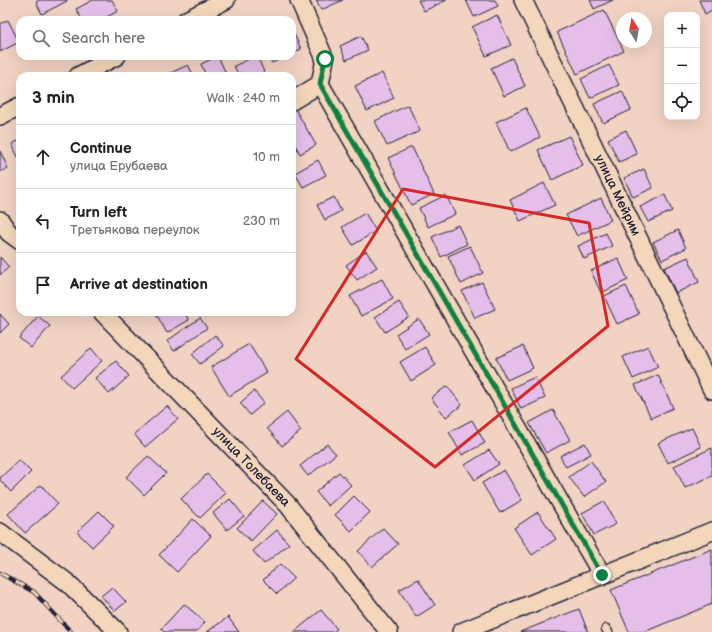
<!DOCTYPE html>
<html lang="en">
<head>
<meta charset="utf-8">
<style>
  :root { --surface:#fff; --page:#f6f6f6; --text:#222; --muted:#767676; --line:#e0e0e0 }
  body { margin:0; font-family:"Balsamiq Sans",sans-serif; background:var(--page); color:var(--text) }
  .controls { position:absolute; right:12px; top:12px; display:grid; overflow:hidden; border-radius:8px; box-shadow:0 4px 16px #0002 }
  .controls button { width:36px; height:36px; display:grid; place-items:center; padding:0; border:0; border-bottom:1px solid var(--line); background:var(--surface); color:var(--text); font:20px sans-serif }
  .compass { position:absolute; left:616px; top:12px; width:36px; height:36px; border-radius:50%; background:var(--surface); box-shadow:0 4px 16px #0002; rotate:349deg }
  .stop { position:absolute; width:12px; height:12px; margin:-9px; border:3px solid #0b8043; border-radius:50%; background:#fff }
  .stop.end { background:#0b8043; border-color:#fff; box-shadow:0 1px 4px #0008 }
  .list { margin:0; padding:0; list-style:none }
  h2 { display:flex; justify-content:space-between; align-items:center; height:52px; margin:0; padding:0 16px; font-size:17px }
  h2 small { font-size:13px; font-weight:400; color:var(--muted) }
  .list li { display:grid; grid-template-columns:26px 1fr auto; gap:12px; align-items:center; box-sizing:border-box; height:64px; padding:0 16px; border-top:1px solid var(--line) }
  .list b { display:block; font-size:15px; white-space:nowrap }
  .list p { margin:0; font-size:13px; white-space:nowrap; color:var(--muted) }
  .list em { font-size:13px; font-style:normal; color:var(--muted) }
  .icon { flex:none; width:22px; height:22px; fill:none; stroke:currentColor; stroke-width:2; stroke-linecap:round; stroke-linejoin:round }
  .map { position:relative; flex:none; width:712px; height:632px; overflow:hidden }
  .search { position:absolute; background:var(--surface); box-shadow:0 4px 16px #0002; left:16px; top:16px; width:280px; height:44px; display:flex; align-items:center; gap:10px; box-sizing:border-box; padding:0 14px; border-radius:12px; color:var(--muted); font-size:15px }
  .panel { position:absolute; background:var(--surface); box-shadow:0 4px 16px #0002; left:16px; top:72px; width:280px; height:244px; border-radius:12px }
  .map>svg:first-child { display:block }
  .building { fill:#e5bfe9; stroke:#22223b }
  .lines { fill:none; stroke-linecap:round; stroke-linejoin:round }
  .lane-casing { stroke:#22223b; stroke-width:11 }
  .street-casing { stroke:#22223b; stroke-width:20 }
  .lane { stroke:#f4d7ba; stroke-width:8 }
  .street { stroke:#f4d7ba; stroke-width:17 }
  .rail-casing { stroke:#22223b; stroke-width:4.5 }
  .rail { stroke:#f4d7ba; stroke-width:3; stroke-dasharray:9; stroke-linecap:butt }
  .route { stroke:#0b8043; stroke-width:5 }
  .marked { fill:none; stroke:#d62828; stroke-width:3; stroke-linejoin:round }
  .labels { text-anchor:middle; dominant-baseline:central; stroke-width:3; stroke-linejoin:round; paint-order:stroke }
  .street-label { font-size:13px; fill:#22223b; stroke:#f4d7ba }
</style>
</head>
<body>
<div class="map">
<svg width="712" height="632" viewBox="0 0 712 632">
  <rect width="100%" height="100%" fill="#f1d2c3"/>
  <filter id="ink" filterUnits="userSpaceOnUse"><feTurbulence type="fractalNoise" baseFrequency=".025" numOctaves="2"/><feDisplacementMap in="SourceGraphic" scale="8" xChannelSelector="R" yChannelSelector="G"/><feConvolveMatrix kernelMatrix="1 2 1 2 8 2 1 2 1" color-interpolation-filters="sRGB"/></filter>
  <g filter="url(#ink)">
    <path class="building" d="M 39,0 L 67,0 L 67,1 L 42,14 L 36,2 Z
      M 93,0 L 112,0 L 118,11 L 101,20 L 82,20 L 76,9 Z
      M 316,0 L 343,0 L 321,10 Z
      M 418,0 L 447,0 L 424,11 Z
      M 466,0 L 495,0 L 498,6 L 474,17 Z
      M 590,0 L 613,0 L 594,9 Z
      M 699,0 L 712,0 L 712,10 L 705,14 Z
      M 604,10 L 624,51 L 577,74 L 557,32 Z
      M 497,15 L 511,45 L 486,56 L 472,27 Z
      M 8,20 L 19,42 L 0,52 L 0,24 Z
      M 292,30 L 301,49 L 292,54 Z
      M 361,36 L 368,50 L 346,60 L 340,46 Z
      M 218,56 L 227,76 L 206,76 L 201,64 Z
      M 255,56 L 257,56 L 264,72 L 256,76 L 239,76 L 234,66 Z
      M 268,56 L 287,56 L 272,63 Z
      M 512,58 L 525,86 L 504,96 L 491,68 Z
      M 188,65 L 194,76 L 166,76 L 166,75 Z
      M 609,65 L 619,85 L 590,98 L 581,79 Z
      M 382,73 L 394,98 L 367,111 L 355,86 Z
      M 622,91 L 631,110 L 603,123 L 594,104 Z
      M 408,105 L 420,131 L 387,146 L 375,121 Z
      M 294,107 L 316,145 L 300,154 L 292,139 L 292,109 Z
      M 526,108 L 540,137 L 510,152 L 496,122 Z
      M 626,130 L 637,154 L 619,162 L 608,139 Z
      M 569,136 L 583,165 L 552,180 L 538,150 Z
      M 20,140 L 20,156 L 18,157 L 12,144 Z
      M 412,147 L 434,194 L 411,205 L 388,158 Z
      M 0,151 L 8,168 L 0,172 Z
      M 318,160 L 326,175 L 303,187 L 295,173 Z
      M 644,169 L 653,188 L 633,197 L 624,178 Z
      M 544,183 L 555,205 L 520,221 L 510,200 Z
      M 446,195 L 455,214 L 428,227 L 419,208 Z
      M 665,195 L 672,211 L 648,222 L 640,207 Z
      M 334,197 L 341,211 L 325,220 L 317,205 Z
      M 601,198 L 611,220 L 577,236 L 566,215 Z
      M 365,213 L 376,231 L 353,245 L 342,227 Z
      M 458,225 L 467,244 L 441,257 L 432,237 Z
      M 678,230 L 686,248 L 662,260 L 653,242 Z
      M 606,233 L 612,246 L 584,259 L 578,246 Z
      M 470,246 L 483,273 L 461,284 L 448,256 Z
      M 366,251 L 377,267 L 357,280 L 346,265 Z
      M 0,257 L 9,267 L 0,275 Z
      M 688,257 L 699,282 L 676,293 L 664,268 Z
      M 618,258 L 628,280 L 601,293 L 591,271 Z
      M 382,279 L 393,299 L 361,316 L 350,296 Z
      M 482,282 L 495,309 L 475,318 L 462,291 Z
      M 626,286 L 639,314 L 617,324 L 604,296 Z
      M 399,302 L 409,317 L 385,332 L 375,317 Z
      M 155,312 L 184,312 L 189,320 L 167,333 Z
      M 0,314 L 9,324 L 0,333 Z
      M 38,316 L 50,326 L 31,348 L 19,338 Z
      M 200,318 L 207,328 L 174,351 L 167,341 Z
      M 419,319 L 429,334 L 405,349 L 396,334 Z
      M 215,335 L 224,346 L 200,364 L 192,354 Z
      M 249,344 L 267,373 L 229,396 L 211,367 Z
      M 523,346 L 533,368 L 507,380 L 496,358 Z
      M 648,346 L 658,367 L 633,379 L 623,357 Z
      M 425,347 L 436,365 L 411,381 L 400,362 Z
      M 91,348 L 102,361 L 72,388 L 61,376 Z
      M 116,361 L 129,376 L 109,394 L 95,378 Z
      M 658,375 L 673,408 L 651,418 L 635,385 Z
      M 535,377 L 545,398 L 521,409 L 511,388 Z
      M 447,386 L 462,405 L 446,417 L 431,398 Z
      M 254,391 L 264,403 L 250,415 L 240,403 Z
      M 167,406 L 178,419 L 145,447 L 134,434 Z
      M 553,410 L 570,440 L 546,453 L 529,423 Z
      M 287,412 L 301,431 L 282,446 L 267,428 Z
      M 472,420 L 485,443 L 462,455 L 449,432 Z
      M 692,428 L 701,447 L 668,463 L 658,443 Z
      M 585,443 L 591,454 L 566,467 L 560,456 Z
      M 327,444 L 336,454 L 308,476 L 300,466 Z
      M 712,448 L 712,476 L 685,488 L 674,466 Z
      M 489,450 L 499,464 L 475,480 L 465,465 Z
      M 148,456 L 166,473 L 144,495 L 126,477 Z
      M 19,460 L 31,472 L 11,492 L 0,480 L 0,478 Z
      M 591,461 L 606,482 L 584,497 L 569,477 Z
      M 504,470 L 522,500 L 500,513 L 482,483 Z
      M 339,472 L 351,485 L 328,506 L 316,492 Z
      M 207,474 L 226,493 L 200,518 L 181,499 Z
      M 41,485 L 58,504 L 25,533 L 8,514 Z
      M 354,496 L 370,512 L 351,531 L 335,515 Z
      M 230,499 L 244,516 L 227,530 L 213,513 Z
      M 263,501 L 277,514 L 251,541 L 237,528 Z
      M 604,501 L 616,524 L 594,535 L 582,513 Z
      M 99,511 L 114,526 L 92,547 L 77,532 Z
      M 538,512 L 556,539 L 532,555 L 514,528 Z
      M 193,519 L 211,536 L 177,572 L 159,555 Z
      M 383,528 L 398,544 L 372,567 L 358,551 Z
      M 277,530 L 289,544 L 264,564 L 253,551 Z
      M 712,549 L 712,604 L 644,632 L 629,632 L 611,590 Z
      M 280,564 L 294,578 L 277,594 L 263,580 Z
      M 418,579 L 435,605 L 416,617 L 399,590 Z
      M 112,587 L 126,602 L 115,611 L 101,596 Z
      M 184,604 L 205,622 L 196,632 L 164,632 L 161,629 Z
      M 579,609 L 588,632 L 520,632 Z
      M 321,610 L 337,629 L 333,632 L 294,632 Z
      M 228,617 L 239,632 L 207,632 Z"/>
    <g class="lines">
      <defs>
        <path id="lane" d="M 606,629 L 608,632"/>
        <g id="street">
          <path id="s1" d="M 523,0 L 712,390"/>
          <path d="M 186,20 L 226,0"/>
          <path d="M 78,76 L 117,56"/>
          <path d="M 320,84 L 602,575"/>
          <path d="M 292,101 L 320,84 L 325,59 L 299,0"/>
          <path d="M 0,116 L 20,106"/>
          <path d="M 0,220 L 9,233 L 20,241"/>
          <path id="s2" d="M 102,312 L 288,505 L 389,632"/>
          <path d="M 0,532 L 68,583 L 118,632"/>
          <path d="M 461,632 L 712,531"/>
        </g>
      </defs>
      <use href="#lane" class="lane-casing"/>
      <use href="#street" class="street-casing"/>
      <use href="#lane" class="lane"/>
      <use href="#street" class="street"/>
      <defs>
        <path id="rail" d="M 0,573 L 34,592 L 71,632"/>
      </defs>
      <use href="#rail" class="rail-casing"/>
      <use href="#rail" class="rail"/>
    </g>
  </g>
  <g class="lines" filter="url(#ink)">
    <path class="route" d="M 325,59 L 320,84 L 602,575"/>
  </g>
  <path class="marked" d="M 403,189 L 589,223 L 608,326 L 435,467 L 296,359 Z"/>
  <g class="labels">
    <g class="street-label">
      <text stroke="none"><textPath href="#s1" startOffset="217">улица Мейрим</textPath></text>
      <text stroke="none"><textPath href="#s2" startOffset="215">улица Толебаева</textPath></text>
    </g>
  </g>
</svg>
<div class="controls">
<button>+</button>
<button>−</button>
<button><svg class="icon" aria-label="locate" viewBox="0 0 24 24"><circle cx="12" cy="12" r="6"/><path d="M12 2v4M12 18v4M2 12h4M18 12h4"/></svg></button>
</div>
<svg class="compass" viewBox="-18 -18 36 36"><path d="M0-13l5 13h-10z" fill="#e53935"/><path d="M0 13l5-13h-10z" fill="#767676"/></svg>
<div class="stop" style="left:325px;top:59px"></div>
<div class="stop end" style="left:602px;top:575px"></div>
<div class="search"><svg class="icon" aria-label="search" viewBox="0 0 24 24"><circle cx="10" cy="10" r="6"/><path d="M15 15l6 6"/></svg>Search here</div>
<section class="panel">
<h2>3 min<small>Walk · 240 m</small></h2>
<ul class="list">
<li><svg class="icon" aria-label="ahead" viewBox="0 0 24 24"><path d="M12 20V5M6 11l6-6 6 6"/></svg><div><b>Continue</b><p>улица Ерубаева</p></div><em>10 m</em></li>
<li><svg class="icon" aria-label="left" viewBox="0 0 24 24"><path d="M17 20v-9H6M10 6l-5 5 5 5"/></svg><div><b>Turn left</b><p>Третьякова переулок</p></div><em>230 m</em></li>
<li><svg class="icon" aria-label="arrive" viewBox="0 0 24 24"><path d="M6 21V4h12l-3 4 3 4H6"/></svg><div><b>Arrive at destination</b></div></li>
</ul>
</section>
</div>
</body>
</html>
